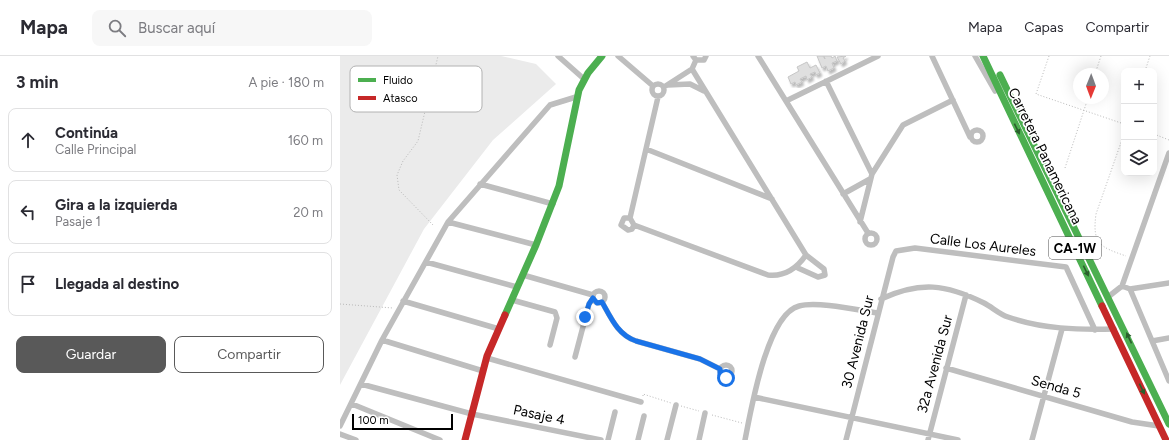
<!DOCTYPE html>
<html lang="es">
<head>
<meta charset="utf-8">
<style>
  :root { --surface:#fff; --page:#f7f7f7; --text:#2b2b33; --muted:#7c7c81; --line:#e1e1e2; --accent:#595959 }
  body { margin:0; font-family:Figtree,sans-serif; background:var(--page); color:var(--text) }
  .controls { position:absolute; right:12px; top:12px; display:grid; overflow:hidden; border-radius:8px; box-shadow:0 4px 16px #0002 }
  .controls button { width:36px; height:36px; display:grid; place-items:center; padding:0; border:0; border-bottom:1px solid var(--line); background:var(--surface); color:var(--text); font:20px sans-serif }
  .compass { position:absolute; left:733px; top:12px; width:36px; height:36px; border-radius:50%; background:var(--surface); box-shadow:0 4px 16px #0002; rotate:181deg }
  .scale { position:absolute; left:12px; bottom:10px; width:101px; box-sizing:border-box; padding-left:4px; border:2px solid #000; border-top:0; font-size:11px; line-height:14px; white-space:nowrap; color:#000; -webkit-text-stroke:3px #fff; paint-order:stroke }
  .stop { position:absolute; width:12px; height:12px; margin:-9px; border:3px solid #1a73e8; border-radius:50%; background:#fff }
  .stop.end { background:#1a73e8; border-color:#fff; box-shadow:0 1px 4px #0008 }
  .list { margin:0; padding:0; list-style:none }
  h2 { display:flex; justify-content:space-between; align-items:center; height:52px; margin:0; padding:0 16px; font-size:17px }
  h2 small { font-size:13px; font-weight:400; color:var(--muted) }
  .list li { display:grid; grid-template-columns:26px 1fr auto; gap:12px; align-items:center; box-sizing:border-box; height:64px; margin:0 8px 8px; padding:0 8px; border:1px solid var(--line); border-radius:8px }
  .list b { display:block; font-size:15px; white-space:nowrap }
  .list p { margin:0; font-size:13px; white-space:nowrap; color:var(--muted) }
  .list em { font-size:13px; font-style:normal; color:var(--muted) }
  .actions { display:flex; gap:8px; padding:12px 16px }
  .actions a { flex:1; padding:9px 0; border:1px solid var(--accent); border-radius:8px; text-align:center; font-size:14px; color:var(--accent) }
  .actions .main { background:var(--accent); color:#fff }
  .icon { flex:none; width:22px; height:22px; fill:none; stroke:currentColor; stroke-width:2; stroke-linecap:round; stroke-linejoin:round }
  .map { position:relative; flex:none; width:829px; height:384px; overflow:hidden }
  header { display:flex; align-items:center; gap:24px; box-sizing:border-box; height:56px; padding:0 20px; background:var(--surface); border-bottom:1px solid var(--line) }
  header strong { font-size:19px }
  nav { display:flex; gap:22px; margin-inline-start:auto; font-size:14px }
  .search { width:280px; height:36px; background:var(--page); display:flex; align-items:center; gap:10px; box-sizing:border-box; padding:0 14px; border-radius:8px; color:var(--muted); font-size:15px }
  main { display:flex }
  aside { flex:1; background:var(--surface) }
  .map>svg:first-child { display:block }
  .green { fill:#ebebeb }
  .building { fill:#dfdfdf; stroke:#c6c6c6; filter:url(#shadow) }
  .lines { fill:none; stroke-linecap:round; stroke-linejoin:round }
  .path { stroke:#b9b9b9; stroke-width:1; stroke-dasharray:1 2; stroke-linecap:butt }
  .street { stroke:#bebebe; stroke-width:5.5 }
  .fast { stroke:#4caf50; stroke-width:7 }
  .jam { stroke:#c62828; stroke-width:7 }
  .oneway { fill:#2a602c }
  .route { stroke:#1a73e8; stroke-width:5 }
  .labels { text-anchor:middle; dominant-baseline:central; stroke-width:3.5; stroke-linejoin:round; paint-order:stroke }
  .shield { fill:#fff; stroke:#4c4c4c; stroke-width:1 }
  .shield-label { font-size:13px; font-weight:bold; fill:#000 }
  .street-label { font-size:14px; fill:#000; stroke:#fff }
  .key { fill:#fff; stroke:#b2b2b2; stroke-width:1 }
  .key-label { font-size:11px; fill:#000 }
</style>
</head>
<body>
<header>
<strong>Mapa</strong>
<div class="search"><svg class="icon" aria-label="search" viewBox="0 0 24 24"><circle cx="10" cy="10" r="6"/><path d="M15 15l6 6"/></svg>Buscar aquí</div>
<nav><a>Mapa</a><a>Capas</a><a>Compartir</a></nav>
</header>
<main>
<aside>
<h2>3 min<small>A pie · 180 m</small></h2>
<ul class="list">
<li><svg class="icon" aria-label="ahead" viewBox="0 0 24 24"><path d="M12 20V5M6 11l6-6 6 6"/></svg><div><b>Continúa</b><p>Calle Principal</p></div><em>160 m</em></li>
<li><svg class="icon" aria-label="left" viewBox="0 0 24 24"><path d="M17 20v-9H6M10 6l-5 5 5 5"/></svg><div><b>Gira a la izquierda</b><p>Pasaje 1</p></div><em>20 m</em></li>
<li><svg class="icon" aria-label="arrive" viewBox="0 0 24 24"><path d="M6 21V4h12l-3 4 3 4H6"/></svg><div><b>Llegada al destino</b></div></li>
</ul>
<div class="actions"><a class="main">Guardar</a><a>Compartir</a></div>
</aside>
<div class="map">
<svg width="829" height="384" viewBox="0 0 829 384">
  <defs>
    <filter id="shadow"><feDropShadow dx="2" dy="3" stdDeviation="1" flood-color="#0004"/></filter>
  </defs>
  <rect width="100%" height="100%" fill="#fff"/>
  <path class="green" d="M 0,0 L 161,0 L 196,8 L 216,28 L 153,84 L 84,173 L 0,329 Z"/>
  <path class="building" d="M 477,0 L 483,0 L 485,3 L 484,0 L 491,0 L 492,2 L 495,0 L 497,5 L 492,7 L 494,12 L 488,15 L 486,10 L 482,12 Z
    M 506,0 L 503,2 L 505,5 L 501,8 L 497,1 Z
    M 467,6 L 470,12 L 476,9 L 480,17 L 476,19 L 475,16 L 470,18 L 472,21 L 467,24 L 466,20 L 460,23 L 462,26 L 456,29 L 455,26 L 451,28 L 448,21 L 459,15 L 457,11 Z"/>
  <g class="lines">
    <path class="path" d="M 709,0 L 696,38 L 784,68
      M 805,15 L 810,0
      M 755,18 L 761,0
      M 784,78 L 756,158 C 752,188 760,191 786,200
      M 814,78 L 829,84
      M 725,112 L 748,42
      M 93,169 L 59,134 L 57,119 L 63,105 L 78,85 L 98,0
      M 0,248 L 53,252
      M 303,340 L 303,338 L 331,347
      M 341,350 L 359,355
      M 372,359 L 402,367"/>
    <path class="street" d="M 218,0 L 244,23
      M 278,0 L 313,30
      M 353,0 L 356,4 L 364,4 L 366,0
      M 418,0 L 528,177
      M 592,0 L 630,81
      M 635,0 L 655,35
      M 486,25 L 532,118
      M312 34a6 6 0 1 1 12 0a6 6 0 1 1-12 0Z
      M 328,29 L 350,28 L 364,35
      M 324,31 L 352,13 L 356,4
      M 446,45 L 538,0
      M631 80a6 6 0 1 1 12 0a6 6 0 1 1-12 0Z
      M 306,93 L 432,143
      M 140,128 L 213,148
      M 503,138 L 530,123
      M 290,162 L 284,162 L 281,169 L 288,174 L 292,173 L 294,169
      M 108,166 L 196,189
      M 520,166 L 532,118 L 563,69 L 613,44
      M 294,169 L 428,219 C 445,221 457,212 466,199 L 352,13
      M 294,169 L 290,162 L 318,41
      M525 183a6 6 0 1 1 12 0a6 6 0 1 1-12 0Z
      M 86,206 L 177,231
      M 458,212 L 478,221 L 485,219 L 484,213 L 466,199
      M 183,219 L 253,239
      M 782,230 L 790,233 L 829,325
      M 790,233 L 829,227
      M253 241a6 6 0 1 1 12 0a6 6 0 1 1-12 0Z
      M 768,241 L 782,230 L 829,97
      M 541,243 C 580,225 606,228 644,247 C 652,251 659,258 668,261 C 702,273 738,274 774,273
      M 172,244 L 215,256 L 217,262 L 210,289
      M 63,245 L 159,273
      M 262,246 C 271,262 278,279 296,285 L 360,303 L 380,313
      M 42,284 L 143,315
      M 812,285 L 829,282
      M 235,301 L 249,248 L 253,242
      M 147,302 L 301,346
      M380 315a6 6 0 1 1 12 0a6 6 0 1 1-12 0Z
      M 606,312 L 792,366 L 819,370
      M 21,328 L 132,358 L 261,384
      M 414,341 L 618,384
      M 12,348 L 100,384
      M 0,370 L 42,284 L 108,166 L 210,49 L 236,41
      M 0,378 L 16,384
      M 268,384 L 275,356
      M 298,384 L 304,360
      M 327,384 L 336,349
      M 359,384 L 365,357
      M 405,384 C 411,354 427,258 459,250 C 477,245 518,254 538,257
      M 506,384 L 553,201 L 556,195 L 575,192 L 726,211 L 755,274
      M 588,384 L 626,239
      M 692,384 L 722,273"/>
    <path class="fast" d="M 643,0 L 762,250
      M 660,19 L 829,368
      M 165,259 L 196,189 L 219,130 L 239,34 L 248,17 L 262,0"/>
    <path class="jam" d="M 762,250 L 826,384
      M 125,384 L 147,300 L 165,259"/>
  </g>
  <defs><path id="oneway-solid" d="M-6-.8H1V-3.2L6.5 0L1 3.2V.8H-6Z"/></defs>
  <g class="oneway">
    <use href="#oneway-solid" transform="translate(677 73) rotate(64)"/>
    <use href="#oneway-solid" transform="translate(746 215) rotate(64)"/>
    <use href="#oneway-solid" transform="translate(789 282) rotate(-115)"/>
    <use href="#oneway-solid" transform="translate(802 333) rotate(64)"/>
  </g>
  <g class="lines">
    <path class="route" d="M 245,261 L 249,248 L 253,242 L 257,247 L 262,246 C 271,262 278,279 296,285 L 360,303 L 380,313 L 380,319 L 386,322"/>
  </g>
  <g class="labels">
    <rect class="shield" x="709" y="181" width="52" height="22" rx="3"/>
    <g class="shield-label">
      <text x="735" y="192">CA-1W</text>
    </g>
    <g class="street-label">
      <text transform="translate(705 100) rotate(64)">Carretera Panamericana</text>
      <text transform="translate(643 189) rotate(7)">Calle Los Aureles</text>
      <text transform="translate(518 286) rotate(-76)">30 Avenida Sur</text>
      <text transform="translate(595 308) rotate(-75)">32a Avenida Sur</text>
      <text transform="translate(716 331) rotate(16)">Senda 5</text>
      <text transform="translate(199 359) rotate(12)">Pasaje 4</text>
    </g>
  </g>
  <rect x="10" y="10" width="132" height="46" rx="6" class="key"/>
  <rect x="18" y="22" width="18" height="4" fill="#4caf50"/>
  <rect x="18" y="40" width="18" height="4" fill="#c62828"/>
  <g class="key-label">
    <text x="43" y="28">Fluido</text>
    <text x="43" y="46">Atasco</text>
  </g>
</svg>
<div class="controls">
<button>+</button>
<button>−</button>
<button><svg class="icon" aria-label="layers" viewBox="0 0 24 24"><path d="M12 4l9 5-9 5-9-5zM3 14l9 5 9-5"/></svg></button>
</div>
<svg class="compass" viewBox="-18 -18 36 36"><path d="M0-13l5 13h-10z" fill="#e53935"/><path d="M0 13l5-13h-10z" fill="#7c7c81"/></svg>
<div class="scale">100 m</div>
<div class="stop" style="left:386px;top:322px"></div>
<div class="stop end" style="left:245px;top:261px"></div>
</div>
</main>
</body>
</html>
